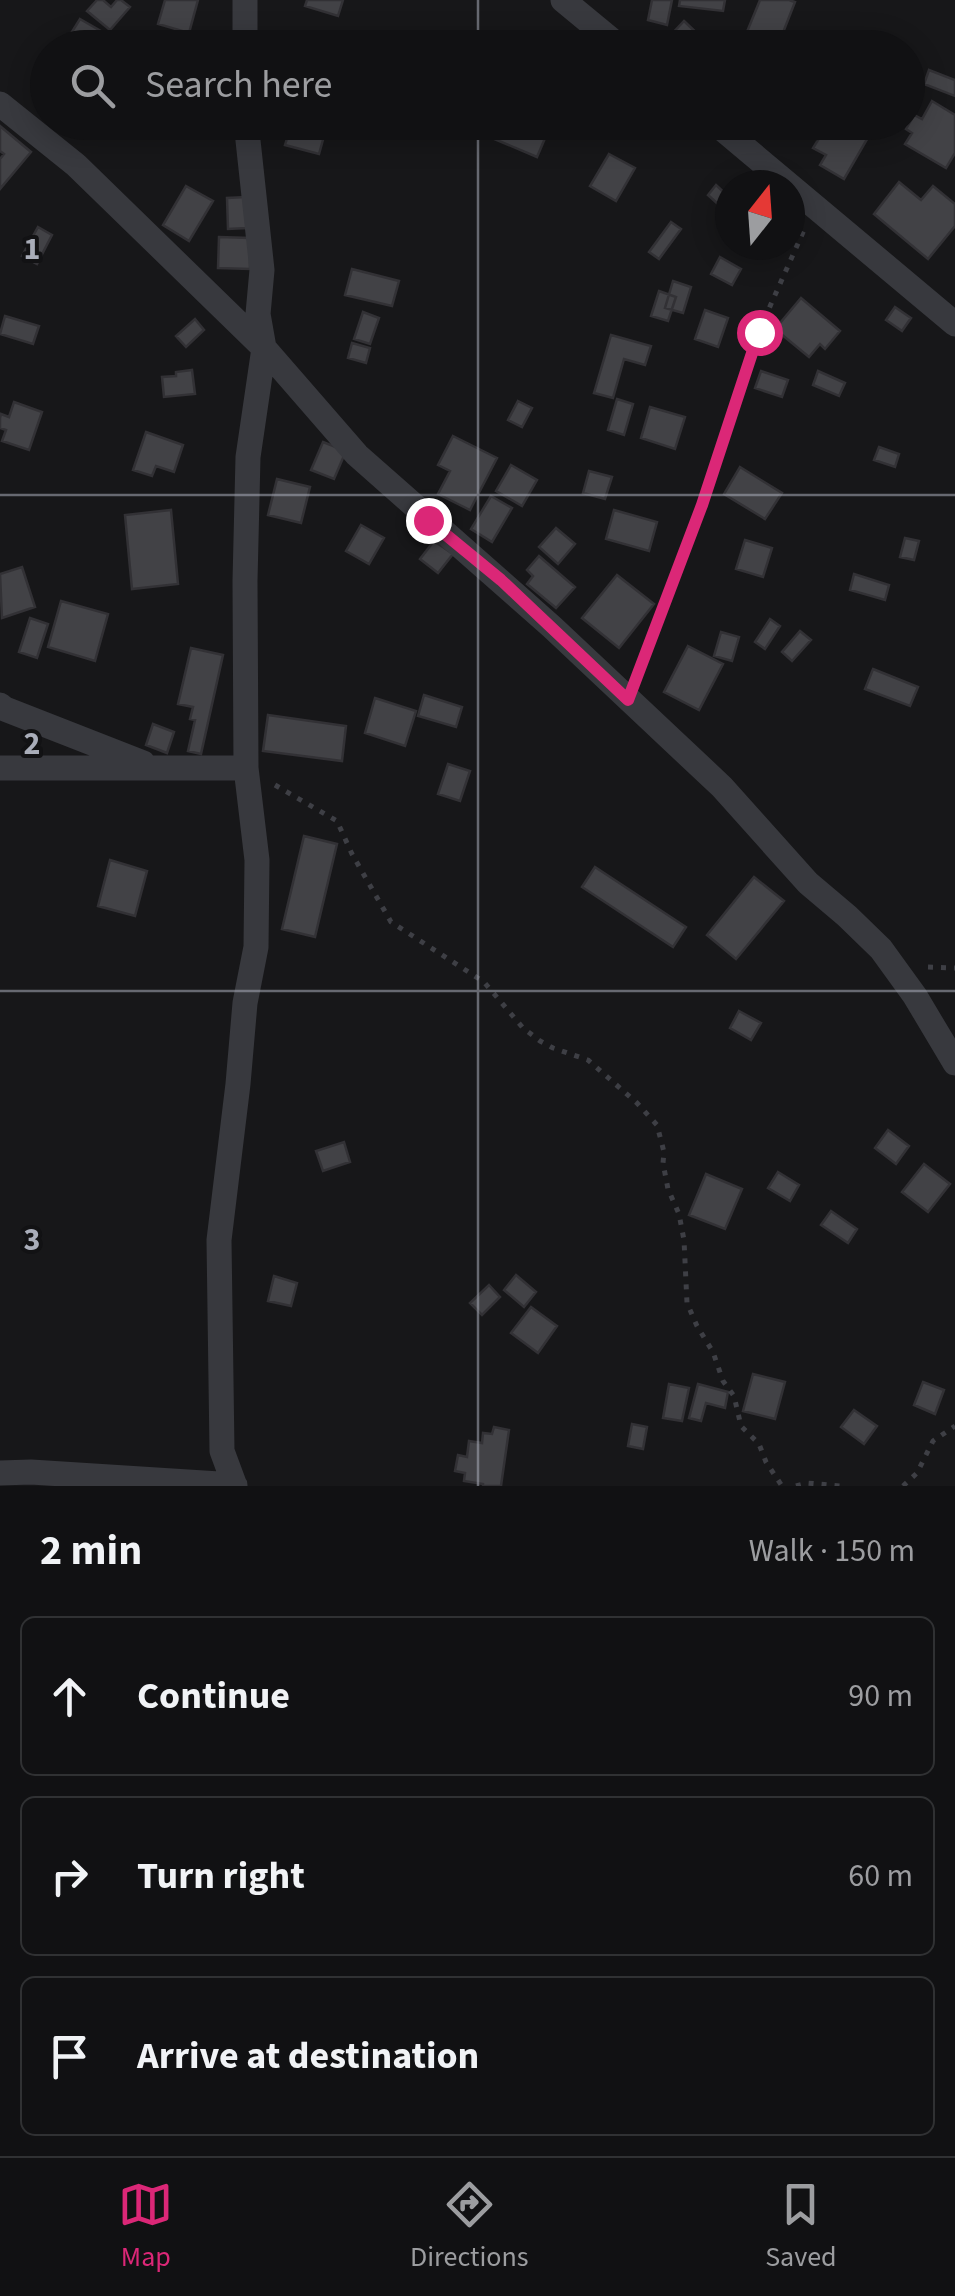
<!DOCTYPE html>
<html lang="en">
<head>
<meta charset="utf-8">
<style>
  :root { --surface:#111113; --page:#1a1a1c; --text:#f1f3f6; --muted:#9c9da0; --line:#303133; --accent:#db2777 }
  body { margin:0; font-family:"Source Sans 3",sans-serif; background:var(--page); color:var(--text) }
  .compass { position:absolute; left:715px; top:170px; width:90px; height:90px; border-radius:50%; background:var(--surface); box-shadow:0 5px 25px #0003; rotate:17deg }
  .stop { position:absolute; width:30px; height:30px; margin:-22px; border:8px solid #db2777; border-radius:50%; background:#fff }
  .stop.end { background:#db2777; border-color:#fff; box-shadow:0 2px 10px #0008 }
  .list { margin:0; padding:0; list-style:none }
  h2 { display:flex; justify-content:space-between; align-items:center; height:130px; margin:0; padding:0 40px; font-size:42px }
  h2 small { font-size:32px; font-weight:400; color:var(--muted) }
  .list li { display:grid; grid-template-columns:65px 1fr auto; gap:30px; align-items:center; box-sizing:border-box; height:160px; margin:0 20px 20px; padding:0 20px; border:2px solid var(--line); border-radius:15px }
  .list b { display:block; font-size:38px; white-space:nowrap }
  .list em { font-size:32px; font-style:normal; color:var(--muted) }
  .icon { flex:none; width:55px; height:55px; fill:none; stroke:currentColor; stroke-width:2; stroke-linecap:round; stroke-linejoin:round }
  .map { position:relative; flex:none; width:955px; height:1486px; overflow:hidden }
  .search { position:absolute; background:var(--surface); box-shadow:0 5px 25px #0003; left:30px; right:30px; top:30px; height:110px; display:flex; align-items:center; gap:25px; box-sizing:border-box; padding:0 35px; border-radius:55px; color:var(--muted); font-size:38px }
  .sheet { height:670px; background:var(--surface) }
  nav { display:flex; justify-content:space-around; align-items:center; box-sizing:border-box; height:140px; border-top:2px solid var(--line); background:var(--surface); font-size:28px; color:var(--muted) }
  nav a { display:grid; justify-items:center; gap:5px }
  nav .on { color:var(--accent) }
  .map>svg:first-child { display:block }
  .building { fill:#424246; stroke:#323135; stroke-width:2.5 }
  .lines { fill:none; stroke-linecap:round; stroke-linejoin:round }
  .path { stroke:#3e3f45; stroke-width:5; stroke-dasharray:5 8; stroke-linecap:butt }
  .street { stroke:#38393e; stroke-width:25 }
  .route { stroke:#db2777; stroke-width:12 }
  .grid { fill:none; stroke:#a9adb9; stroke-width:2.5; stroke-opacity:0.55 }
  .grid-label { font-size:32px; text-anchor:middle; font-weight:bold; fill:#a9adb9; stroke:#121214; stroke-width:8; stroke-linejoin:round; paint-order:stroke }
</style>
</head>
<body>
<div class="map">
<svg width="955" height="1486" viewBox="0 0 955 1486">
  <rect width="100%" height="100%" fill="#171719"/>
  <path class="building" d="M 97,0 L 103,0 L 111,7 L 117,0 L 121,0 L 130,7 L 110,30 L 87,11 Z
    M 165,0 L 198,0 L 189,33 L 158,24 Z
    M 307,0 L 343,0 L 338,16 L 305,6 Z
    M 652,0 L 672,0 L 667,25 L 648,20 Z
    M 680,0 L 725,0 L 723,11 L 679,6 Z
    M 760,0 L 789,0 L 795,2 L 777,48 L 766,48 L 744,39 Z
    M 80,19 L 106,34 L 98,48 L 71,48 L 65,43 Z
    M 684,21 L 703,39 L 696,48 L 678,48 L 668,38 Z
    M 929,70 L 955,80 L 955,96 L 924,84 Z
    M 932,101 L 955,115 L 955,153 L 946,168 L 905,144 L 912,133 L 906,129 L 914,115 L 922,119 Z
    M 292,122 L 328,122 L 319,154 L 285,145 Z
    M 818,122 L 877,122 L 844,179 L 820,165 L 826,155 L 813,148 L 818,140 L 810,136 Z
    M 535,123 L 549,129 L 537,157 L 492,138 L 497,124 L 529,138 Z
    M 0,126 L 31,152 L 0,189 L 0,159 L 4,154 L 0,151 Z
    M 609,154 L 635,168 L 616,201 L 590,186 Z
    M 899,182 L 921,200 L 933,186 L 955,204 L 955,226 L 928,259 L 874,214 Z
    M 716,185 L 730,198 L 729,214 L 708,195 Z
    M 186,186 L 213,201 L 189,241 L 163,225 Z
    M 246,197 L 247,228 L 228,229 L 227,198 Z
    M 671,222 L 681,229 L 659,259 L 649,252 Z
    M 38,227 L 52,235 L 37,264 L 22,256 Z
    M 219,237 L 250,238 L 250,269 L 218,268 Z
    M 720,257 L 741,269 L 732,285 L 711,274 Z
    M 352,269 L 399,281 L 392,306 L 345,295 Z
    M 673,281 L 691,287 L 683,313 L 665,308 Z
    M 659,291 L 676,297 L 668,321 L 651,316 Z
    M 801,298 L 840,331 L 825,349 L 820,344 L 809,357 L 775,329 Z
    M 895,307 L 911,318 L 902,331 L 886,320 Z
    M 705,310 L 728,318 L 718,347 L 695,339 Z
    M 363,312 L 379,318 L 370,344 L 354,339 Z
    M 5,316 L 39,326 L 33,344 L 0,334 Z
    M 195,319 L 204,330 L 186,347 L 176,336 Z
    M 611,335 L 651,346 L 645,365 L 624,359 L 613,398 L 594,393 Z
    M 352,343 L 370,348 L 366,363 L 348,358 Z
    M 192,370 L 195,394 L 164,397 L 162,377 L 176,376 L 176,372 Z
    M 761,371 L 788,380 L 782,397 L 755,388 Z
    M 818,371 L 845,383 L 839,396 L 813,385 Z
    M 617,399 L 633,404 L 624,435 L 608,430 Z
    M 518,401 L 532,408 L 522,427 L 508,420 Z
    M 14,402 L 42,412 L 29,450 L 2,441 L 6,430 L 0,428 L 0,418 L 1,414 L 9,417 Z
    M 650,407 L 685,417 L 675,449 L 641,438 Z
    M 146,432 L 183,445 L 174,472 L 156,466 L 152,476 L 133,470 Z
    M 453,436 L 497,458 L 470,510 L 438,494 L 450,471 L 438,465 Z
    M 323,442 L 346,451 L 334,479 L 311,470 Z
    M 879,447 L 899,454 L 895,467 L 874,460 Z
    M 511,465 L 537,480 L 522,506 L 496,491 Z
    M 740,467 L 782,493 L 765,519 L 724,494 Z
    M 589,471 L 612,477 L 605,499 L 583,493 Z
    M 277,479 L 310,487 L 301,523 L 268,515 Z
    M 491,496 L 512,508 L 492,542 L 471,529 Z
    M 171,510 L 178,584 L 132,589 L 125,515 Z
    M 614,510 L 657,522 L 649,551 L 606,539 Z
    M 361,525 L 384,538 L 369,564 L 346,551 Z
    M 556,528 L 575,544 L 558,564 L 539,547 Z
    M 905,538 L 919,541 L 914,560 L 900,557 Z
    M 745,540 L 772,548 L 763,577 L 736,569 Z
    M 434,541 L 453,554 L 438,573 L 420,559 Z
    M 539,556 L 575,587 L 556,608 L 527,584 L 533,576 L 527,570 Z
    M 22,567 L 35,607 L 2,618 L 0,574 Z
    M 854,574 L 889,585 L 885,600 L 850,590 Z
    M 617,575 L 654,604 L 619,648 L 582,618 Z
    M 61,601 L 108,614 L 95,661 L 48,647 Z
    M 30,618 L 48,624 L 37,658 L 19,652 Z
    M 770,619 L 780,626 L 765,649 L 755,642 Z
    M 800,631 L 811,640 L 792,661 L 782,652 Z
    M 721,632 L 739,637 L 732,661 L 714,656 Z
    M 688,646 L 723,664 L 699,710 L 664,692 Z
    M 191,648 L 223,655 L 201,754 L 188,751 L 195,720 L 190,719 L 193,707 L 178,704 Z
    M 873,669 L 918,687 L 910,706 L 865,689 Z
    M 424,695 L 462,707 L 456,727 L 418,716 Z
    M 375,698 L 416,711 L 405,746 L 365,733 Z
    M 268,715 L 346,726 L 342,761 L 263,751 Z
    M 153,724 L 174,732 L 167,753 L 146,745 Z
    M 448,764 L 470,771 L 460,801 L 438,794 Z
    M 304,836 L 337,844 L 315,937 L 282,929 Z
    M 110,860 L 147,871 L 135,916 L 98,906 Z
    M 595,867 L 686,927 L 673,947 L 582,887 Z
    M 754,877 L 784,901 L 736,959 L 707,935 Z
    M 739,1011 L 761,1023 L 751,1040 L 730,1028 Z
    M 888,1130 L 909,1146 L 896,1164 L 875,1148 Z
    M 344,1142 L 350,1162 L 323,1171 L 316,1151 Z
    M 924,1164 L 950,1184 L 928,1212 L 902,1192 Z
    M 778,1172 L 799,1185 L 790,1201 L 768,1188 Z
    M 706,1174 L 742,1189 L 725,1229 L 689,1215 Z
    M 831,1211 L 857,1229 L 848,1243 L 821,1225 Z
    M 516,1275 L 536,1292 L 524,1307 L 504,1290 Z
    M 274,1276 L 297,1283 L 291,1306 L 268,1301 Z
    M 489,1285 L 500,1297 L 482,1315 L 470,1303 Z
    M 531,1307 L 557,1326 L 538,1353 L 511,1333 Z
    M 753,1374 L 785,1382 L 775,1419 L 743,1411 Z
    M 923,1382 L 944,1390 L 935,1414 L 914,1405 Z
    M 669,1384 L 689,1388 L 682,1421 L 663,1418 Z
    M 698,1384 L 728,1392 L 725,1408 L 706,1403 L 701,1421 L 689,1418 Z
    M 854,1410 L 877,1426 L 864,1444 L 841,1427 Z
    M 632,1424 L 647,1427 L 643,1449 L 628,1446 Z
    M 494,1427 L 509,1430 L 501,1486 L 483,1486 L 483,1484 L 464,1481 L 465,1473 L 455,1471 L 458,1455 L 467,1457 L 469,1441 L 482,1443 L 483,1433 L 492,1434 Z"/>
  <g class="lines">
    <path class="path" d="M 637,674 L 702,505 L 759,331 L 804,230
      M 275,785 L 337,821 L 352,854 L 391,922 L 484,982 L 523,1028 L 540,1041 L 553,1048 L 588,1060 L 637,1103 L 657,1125 L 664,1152 L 663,1163 L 668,1189 L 679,1214 L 684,1240 L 687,1303 L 697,1326 L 713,1352 L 723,1381 L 734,1396 L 741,1426 L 759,1444 L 766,1462 L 782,1486
      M 928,967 L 955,968
      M 796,1486 L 807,1483 L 840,1486
      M 903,1486 L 917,1473 L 933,1441 L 955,1426"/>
    <path class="street" d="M 563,0 L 621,48
      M 245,48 L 245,0
      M 0,104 L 76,165 L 264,348 L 248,457 L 245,581 L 246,768 L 257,860 L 256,947 L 245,1003 L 238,1084 L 219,1240 L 222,1451 L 235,1486
      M 246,122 L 262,270 L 258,314 L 264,348 L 357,455 L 552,627 L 722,787 L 808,883 L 847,916 L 881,949 L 915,996 L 955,1063
      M 714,122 L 955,324
      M 0,705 L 5,709 L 143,763
      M 0,768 L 246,768
      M 0,1473 L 31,1472 L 235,1485"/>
  </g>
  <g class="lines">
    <path class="route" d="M 428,520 L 501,580 L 628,700 L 702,505 L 759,332"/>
  </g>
  <path class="grid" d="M 478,0 L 478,48M 478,122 L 478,1486M 0,495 L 955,495M 0,991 L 955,991"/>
  <g class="grid-label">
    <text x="32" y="259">1</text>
    <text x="32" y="754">2</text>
    <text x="32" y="1250">3</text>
  </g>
</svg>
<svg class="compass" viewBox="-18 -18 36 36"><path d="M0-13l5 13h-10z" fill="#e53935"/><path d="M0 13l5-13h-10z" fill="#9c9da0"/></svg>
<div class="stop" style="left:759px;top:332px"></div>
<div class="stop end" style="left:428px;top:520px"></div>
<div class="search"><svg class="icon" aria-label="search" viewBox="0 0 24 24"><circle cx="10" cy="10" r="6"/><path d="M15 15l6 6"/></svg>Search here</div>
</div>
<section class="sheet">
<h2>2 min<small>Walk · 150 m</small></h2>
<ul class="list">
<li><svg class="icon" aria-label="ahead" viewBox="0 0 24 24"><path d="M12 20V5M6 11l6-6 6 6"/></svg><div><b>Continue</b></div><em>90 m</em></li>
<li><svg class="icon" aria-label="right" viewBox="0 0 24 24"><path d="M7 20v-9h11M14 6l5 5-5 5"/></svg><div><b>Turn right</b></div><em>60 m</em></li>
<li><svg class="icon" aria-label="arrive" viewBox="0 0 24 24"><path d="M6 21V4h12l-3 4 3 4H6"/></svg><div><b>Arrive at destination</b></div></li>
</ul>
</section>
<nav>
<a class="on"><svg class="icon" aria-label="map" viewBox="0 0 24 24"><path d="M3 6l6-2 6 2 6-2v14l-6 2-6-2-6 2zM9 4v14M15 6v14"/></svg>Map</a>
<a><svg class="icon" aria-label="directions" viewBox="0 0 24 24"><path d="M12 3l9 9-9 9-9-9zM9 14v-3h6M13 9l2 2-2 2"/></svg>Directions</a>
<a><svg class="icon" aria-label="saved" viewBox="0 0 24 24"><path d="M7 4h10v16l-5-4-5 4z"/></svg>Saved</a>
</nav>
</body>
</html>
